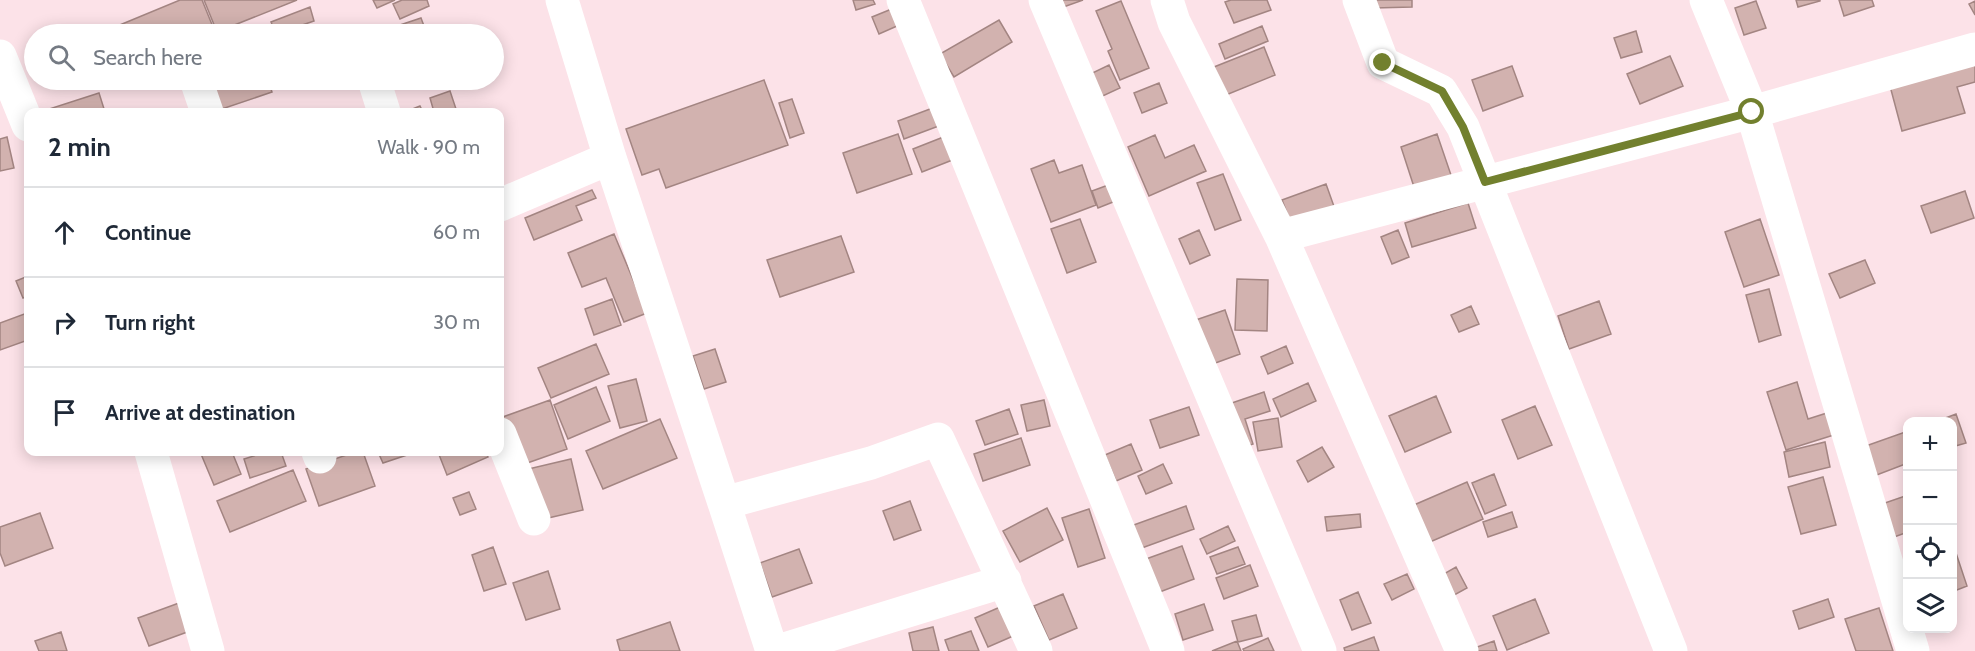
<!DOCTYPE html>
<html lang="en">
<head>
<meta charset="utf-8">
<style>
  :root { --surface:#fff; --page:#f2f2f3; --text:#1f2937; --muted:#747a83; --line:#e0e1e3 }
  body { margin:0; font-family:Cabin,sans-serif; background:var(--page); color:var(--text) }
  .controls { position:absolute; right:18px; bottom:18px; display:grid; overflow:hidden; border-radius:12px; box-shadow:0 3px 15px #0003 }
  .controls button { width:54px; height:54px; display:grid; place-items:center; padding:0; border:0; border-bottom:2px solid var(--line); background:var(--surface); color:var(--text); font:30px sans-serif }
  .stop { position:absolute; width:18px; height:18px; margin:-14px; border:4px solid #72802e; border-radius:50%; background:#fff }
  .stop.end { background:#72802e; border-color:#fff; box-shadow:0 2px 6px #0008 }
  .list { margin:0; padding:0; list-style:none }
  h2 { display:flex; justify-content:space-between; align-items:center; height:78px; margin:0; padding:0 24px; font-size:26px }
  h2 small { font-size:20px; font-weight:400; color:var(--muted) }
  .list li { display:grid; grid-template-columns:39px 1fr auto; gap:18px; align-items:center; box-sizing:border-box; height:90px; padding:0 24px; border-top:2px solid var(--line) }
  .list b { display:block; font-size:22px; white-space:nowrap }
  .list em { font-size:20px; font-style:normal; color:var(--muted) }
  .icon { flex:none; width:33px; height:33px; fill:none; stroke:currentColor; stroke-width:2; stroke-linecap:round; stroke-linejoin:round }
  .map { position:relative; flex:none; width:1975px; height:651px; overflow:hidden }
  .search { position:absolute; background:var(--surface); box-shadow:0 3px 15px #0003; left:24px; top:24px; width:480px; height:66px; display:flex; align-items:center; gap:15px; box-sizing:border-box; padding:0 21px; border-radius:33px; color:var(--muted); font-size:22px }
  .panel { position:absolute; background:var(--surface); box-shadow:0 3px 15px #0003; left:24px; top:108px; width:480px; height:348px; border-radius:12px }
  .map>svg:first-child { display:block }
  .building { fill:#d2b2af; stroke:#a38582; stroke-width:1.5 }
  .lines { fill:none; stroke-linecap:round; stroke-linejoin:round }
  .minor { stroke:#fff; stroke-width:33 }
  .route { stroke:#72802e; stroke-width:8 }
</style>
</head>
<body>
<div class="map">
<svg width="1975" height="651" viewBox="0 0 1975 651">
  <rect width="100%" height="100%" fill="#fce2e8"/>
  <path class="building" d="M 180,0 L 202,0 L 215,32 L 209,34 L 98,34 Z
    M 204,0 L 297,0 L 217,32 Z
    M 373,0 L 395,0 L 377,8 Z
    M 402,0 L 427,0 L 429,6 L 400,19 L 393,4 Z
    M 853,0 L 873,0 L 875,4 L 856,10 Z
    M 1052,0 L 1083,0 L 1055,10 Z
    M 1231,0 L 1267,0 L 1271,10 L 1234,23 L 1225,2 Z
    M 1374,0 L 1412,0 L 1412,7 L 1374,8 Z
    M 1796,0 L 1820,0 L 1820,1 L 1798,7 Z
    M 1839,0 L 1872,0 L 1874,6 L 1844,16 Z
    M 1121,1 L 1149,68 L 1120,80 L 1108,51 L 1112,49 L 1096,11 Z
    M 1756,1 L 1766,28 L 1744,35 L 1735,8 Z
    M 1975,1 L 1975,15 L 1969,4 Z
    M 899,6 L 906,22 L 879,34 L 872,17 Z
    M 310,7 L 314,21 L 276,34 L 271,22 Z
    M 421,18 L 427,34 L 373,34 Z
    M 999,20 L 1012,42 L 954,77 L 940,54 Z
    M 1262,26 L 1268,41 L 1225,59 L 1219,44 Z
    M 1636,31 L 1642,52 L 1621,58 L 1614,38 Z
    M 1264,47 L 1275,75 L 1221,97 L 1209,69 Z
    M 1670,56 L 1683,86 L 1640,104 L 1627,74 Z
    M 1975,62 L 1975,82 L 1957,87 L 1965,113 L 1902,131 L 1890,86 Z
    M 1109,65 L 1120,88 L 1094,100 L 1084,77 Z
    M 1512,66 L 1523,96 L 1483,111 L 1472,80 Z
    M 86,80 L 100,80 L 88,85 Z
    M 209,80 L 268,80 L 272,92 L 213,112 Z
    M 764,80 L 788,145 L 666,188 L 659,169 L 642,175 L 626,129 Z
    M 1159,83 L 1167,103 L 1142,113 L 1134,93 Z
    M 450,91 L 457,112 L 434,112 L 430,98 Z
    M 99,93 L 105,112 L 43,112 L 43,111 Z
    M 792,99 L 804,133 L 790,138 L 779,103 Z
    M 420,106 L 423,112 L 405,112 Z
    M 938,106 L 944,124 L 904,139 L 898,121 Z
    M 898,134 L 912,174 L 857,193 L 843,153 Z
    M 951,134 L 960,157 L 922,172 L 913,149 Z
    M 1437,134 L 1452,178 L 1415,190 L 1401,147 Z
    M 1155,135 L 1165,158 L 1194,145 L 1206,171 L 1149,196 L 1128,147 Z
    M 7,137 L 14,168 L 0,171 L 0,139 Z
    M 1054,160 L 1059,173 L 1082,165 L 1096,205 L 1051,222 L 1031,169 Z
    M 1223,174 L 1241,220 L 1215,230 L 1197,183 Z
    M 1111,184 L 1118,200 L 1098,208 L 1092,191 Z
    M 1326,184 L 1336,212 L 1293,228 L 1282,200 Z
    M 592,190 L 596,198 L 576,206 L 582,220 L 534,240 L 525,218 Z
    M 1965,191 L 1974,218 L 1931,233 L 1921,206 Z
    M 1468,203 L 1476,228 L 1412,247 L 1405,223 Z
    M 1080,219 L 1096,262 L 1067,273 L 1051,229 Z
    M 1760,219 L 1779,275 L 1744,287 L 1725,232 Z
    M 1199,230 L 1210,255 L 1190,264 L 1179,239 Z
    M 1398,230 L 1409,257 L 1392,264 L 1381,237 Z
    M 614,234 L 647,313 L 624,322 L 606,278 L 582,287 L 568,253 Z
    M 841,236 L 854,272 L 780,297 L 767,260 Z
    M 1865,260 L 1875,283 L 1840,298 L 1829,274 Z
    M 28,276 L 28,296 L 23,298 L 16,281 Z
    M 1237,279 L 1268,280 L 1267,331 L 1235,330 Z
    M 1769,289 L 1781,335 L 1759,342 L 1746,295 Z
    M 612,299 L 621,325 L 594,335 L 585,309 Z
    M 1599,301 L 1611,334 L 1569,349 L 1558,316 Z
    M 1471,306 L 1479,324 L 1459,332 L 1451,315 Z
    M 1225,310 L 1240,354 L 1199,369 L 1184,324 Z
    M 27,313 L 28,340 L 0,350 L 0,323 Z
    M 596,344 L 609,374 L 551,398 L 538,368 Z
    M 1286,346 L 1293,363 L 1268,374 L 1261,357 Z
    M 715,349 L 726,382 L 704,389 L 693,356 Z
    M 636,379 L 647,421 L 620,428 L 608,386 Z
    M 1797,382 L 1808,419 L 1830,412 L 1837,434 L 1786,450 L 1767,392 Z
    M 1308,383 L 1316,401 L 1281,417 L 1273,399 Z
    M 596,387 L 610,421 L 568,439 L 554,405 Z
    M 1264,392 L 1270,411 L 1245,419 L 1253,444 L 1237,449 L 1223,406 Z
    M 1436,396 L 1451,432 L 1405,452 L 1389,416 Z
    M 550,400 L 567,449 L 516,467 L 500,418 Z
    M 1044,400 L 1050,426 L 1027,431 L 1021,405 Z
    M 1535,406 L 1552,445 L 1518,459 L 1502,420 Z
    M 1189,407 L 1199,435 L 1160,448 L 1150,420 Z
    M 1009,409 L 1018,434 L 985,445 L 976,421 Z
    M 1956,414 L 1966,443 L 1952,447 L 1952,422 L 1935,422 Z
    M 1278,418 L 1282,447 L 1258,451 L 1253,422 Z
    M 660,419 L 677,458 L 603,489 L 586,451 Z
    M 1908,431 L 1908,463 L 1874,476 L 1863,447 Z
    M 1021,438 L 1030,465 L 983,481 L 974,454 Z
    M 1825,442 L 1830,467 L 1789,477 L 1784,452 Z
    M 1131,444 L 1142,470 L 1116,481 L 1105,455 Z
    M 1322,447 L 1334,467 L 1308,482 L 1297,461 Z
    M 208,452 L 232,452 L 241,474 L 214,485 L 201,454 Z
    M 266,452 L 281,452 L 286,466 L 250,478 L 244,459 Z
    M 355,452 L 363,452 L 375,486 L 319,506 L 306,469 Z
    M 378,452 L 416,452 L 383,463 Z
    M 438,452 L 485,452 L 488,457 L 447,475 Z
    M 571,459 L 583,510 L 535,521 L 524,470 Z
    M 1163,464 L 1172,483 L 1146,494 L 1138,476 Z
    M 293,470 L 306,501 L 230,532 L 217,501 Z
    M 1494,474 L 1506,505 L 1485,514 L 1472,483 Z
    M 1823,477 L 1836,525 L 1801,534 L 1788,487 Z
    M 1467,482 L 1483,519 L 1423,545 L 1407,508 Z
    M 469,492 L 476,509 L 460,515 L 453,498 Z
    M 1908,495 L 1908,532 L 1894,537 L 1882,504 Z
    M 910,501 L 921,530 L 894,540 L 883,511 Z
    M 1186,506 L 1194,529 L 1139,549 L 1131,526 Z
    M 1047,508 L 1063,540 L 1020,562 L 1003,531 Z
    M 1089,509 L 1105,558 L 1078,567 L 1062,518 Z
    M 1512,512 L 1517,527 L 1488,537 L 1483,522 Z
    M 40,513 L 53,548 L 5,566 L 0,553 L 0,527 Z
    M 1360,514 L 1361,527 L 1327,531 L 1325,517 Z
    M 1228,526 L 1235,541 L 1207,554 L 1200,539 Z
    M 1182,546 L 1194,579 L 1157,593 L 1146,559 Z
    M 493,547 L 506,584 L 484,591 L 472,555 Z
    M 1238,547 L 1245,564 L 1217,574 L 1210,557 Z
    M 799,549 L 812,583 L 772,597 L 760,563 Z
    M 1955,550 L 1967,586 L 1952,592 L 1952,551 Z
    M 1250,565 L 1258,586 L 1224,599 L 1216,578 Z
    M 1456,567 L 1467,588 L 1447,599 L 1435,579 Z
    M 548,571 L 560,609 L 526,620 L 513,583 Z
    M 1407,574 L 1414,589 L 1392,600 L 1384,584 Z
    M 1358,592 L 1371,623 L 1352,630 L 1340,600 Z
    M 1063,594 L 1077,628 L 1049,640 L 1034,606 Z
    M 1535,599 L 1549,633 L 1507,650 L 1493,616 Z
    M 1828,599 L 1834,617 L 1799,629 L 1793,611 Z
    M 179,603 L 190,631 L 149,646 L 138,618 Z
    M 1007,604 L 1020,633 L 988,647 L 975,618 Z
    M 1204,604 L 1213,630 L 1183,640 L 1175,614 Z
    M 1879,608 L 1893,651 L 1856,651 L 1845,619 Z
    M 1256,615 L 1262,636 L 1238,642 L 1232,621 Z
    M 670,622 L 680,651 L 620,651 L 617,640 Z
    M 933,627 L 939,651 L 913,651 L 909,633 Z
    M 971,631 L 979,651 L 949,651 L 945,640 Z
    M 61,632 L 67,651 L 39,651 L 35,641 Z
    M 1374,637 L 1379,651 L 1345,651 L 1344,648 Z
    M 1268,638 L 1274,651 L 1244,651 L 1243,649 Z
    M 1237,641 L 1241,651 L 1212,651 Z
    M 1494,641 L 1497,651 L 1466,651 Z"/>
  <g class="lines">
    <path class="minor" d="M 562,0 L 610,158 L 724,503 L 871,463 L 938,439 L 1036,651
      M 903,0 L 1168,651
      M 1045,0 L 1320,651
      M 1167,0 L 1174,22 L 1281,236 L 1462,651
      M 1359,0 L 1383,63 L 1441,91 L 1463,127 L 1671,651
      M 1706,0 L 1752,112 L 1913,651
      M 0,56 L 28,125
      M 196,80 L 207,112
      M 374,80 L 384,112
      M 500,205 L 610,158
      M 1281,236 L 1752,112 L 1975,49
      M 500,434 L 534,519
      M 151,452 L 208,651
      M 318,452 L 320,457
      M 724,503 L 772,651
      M 778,651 L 1005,581"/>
  </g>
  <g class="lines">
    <path class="route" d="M 1383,63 L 1442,91 L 1463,127 L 1485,182 L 1752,112"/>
  </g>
</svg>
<div class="controls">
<button>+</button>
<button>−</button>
<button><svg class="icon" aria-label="locate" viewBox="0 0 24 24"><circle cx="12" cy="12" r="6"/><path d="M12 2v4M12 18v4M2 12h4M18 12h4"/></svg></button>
<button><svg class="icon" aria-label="layers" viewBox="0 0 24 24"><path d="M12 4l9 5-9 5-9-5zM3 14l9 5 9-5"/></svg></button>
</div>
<div class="stop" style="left:1752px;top:112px"></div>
<div class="stop end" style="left:1383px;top:63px"></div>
<div class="search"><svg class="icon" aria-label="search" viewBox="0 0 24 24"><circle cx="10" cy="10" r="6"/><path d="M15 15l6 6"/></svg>Search here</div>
<section class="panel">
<h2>2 min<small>Walk · 90 m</small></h2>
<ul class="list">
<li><svg class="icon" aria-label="ahead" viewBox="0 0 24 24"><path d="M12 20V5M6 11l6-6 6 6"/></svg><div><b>Continue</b></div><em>60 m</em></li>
<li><svg class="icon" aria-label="right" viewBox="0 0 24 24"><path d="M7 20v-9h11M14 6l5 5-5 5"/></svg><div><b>Turn right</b></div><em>30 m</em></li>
<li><svg class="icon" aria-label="arrive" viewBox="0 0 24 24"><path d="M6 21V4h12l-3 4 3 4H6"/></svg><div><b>Arrive at destination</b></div></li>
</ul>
</section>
</div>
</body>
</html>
